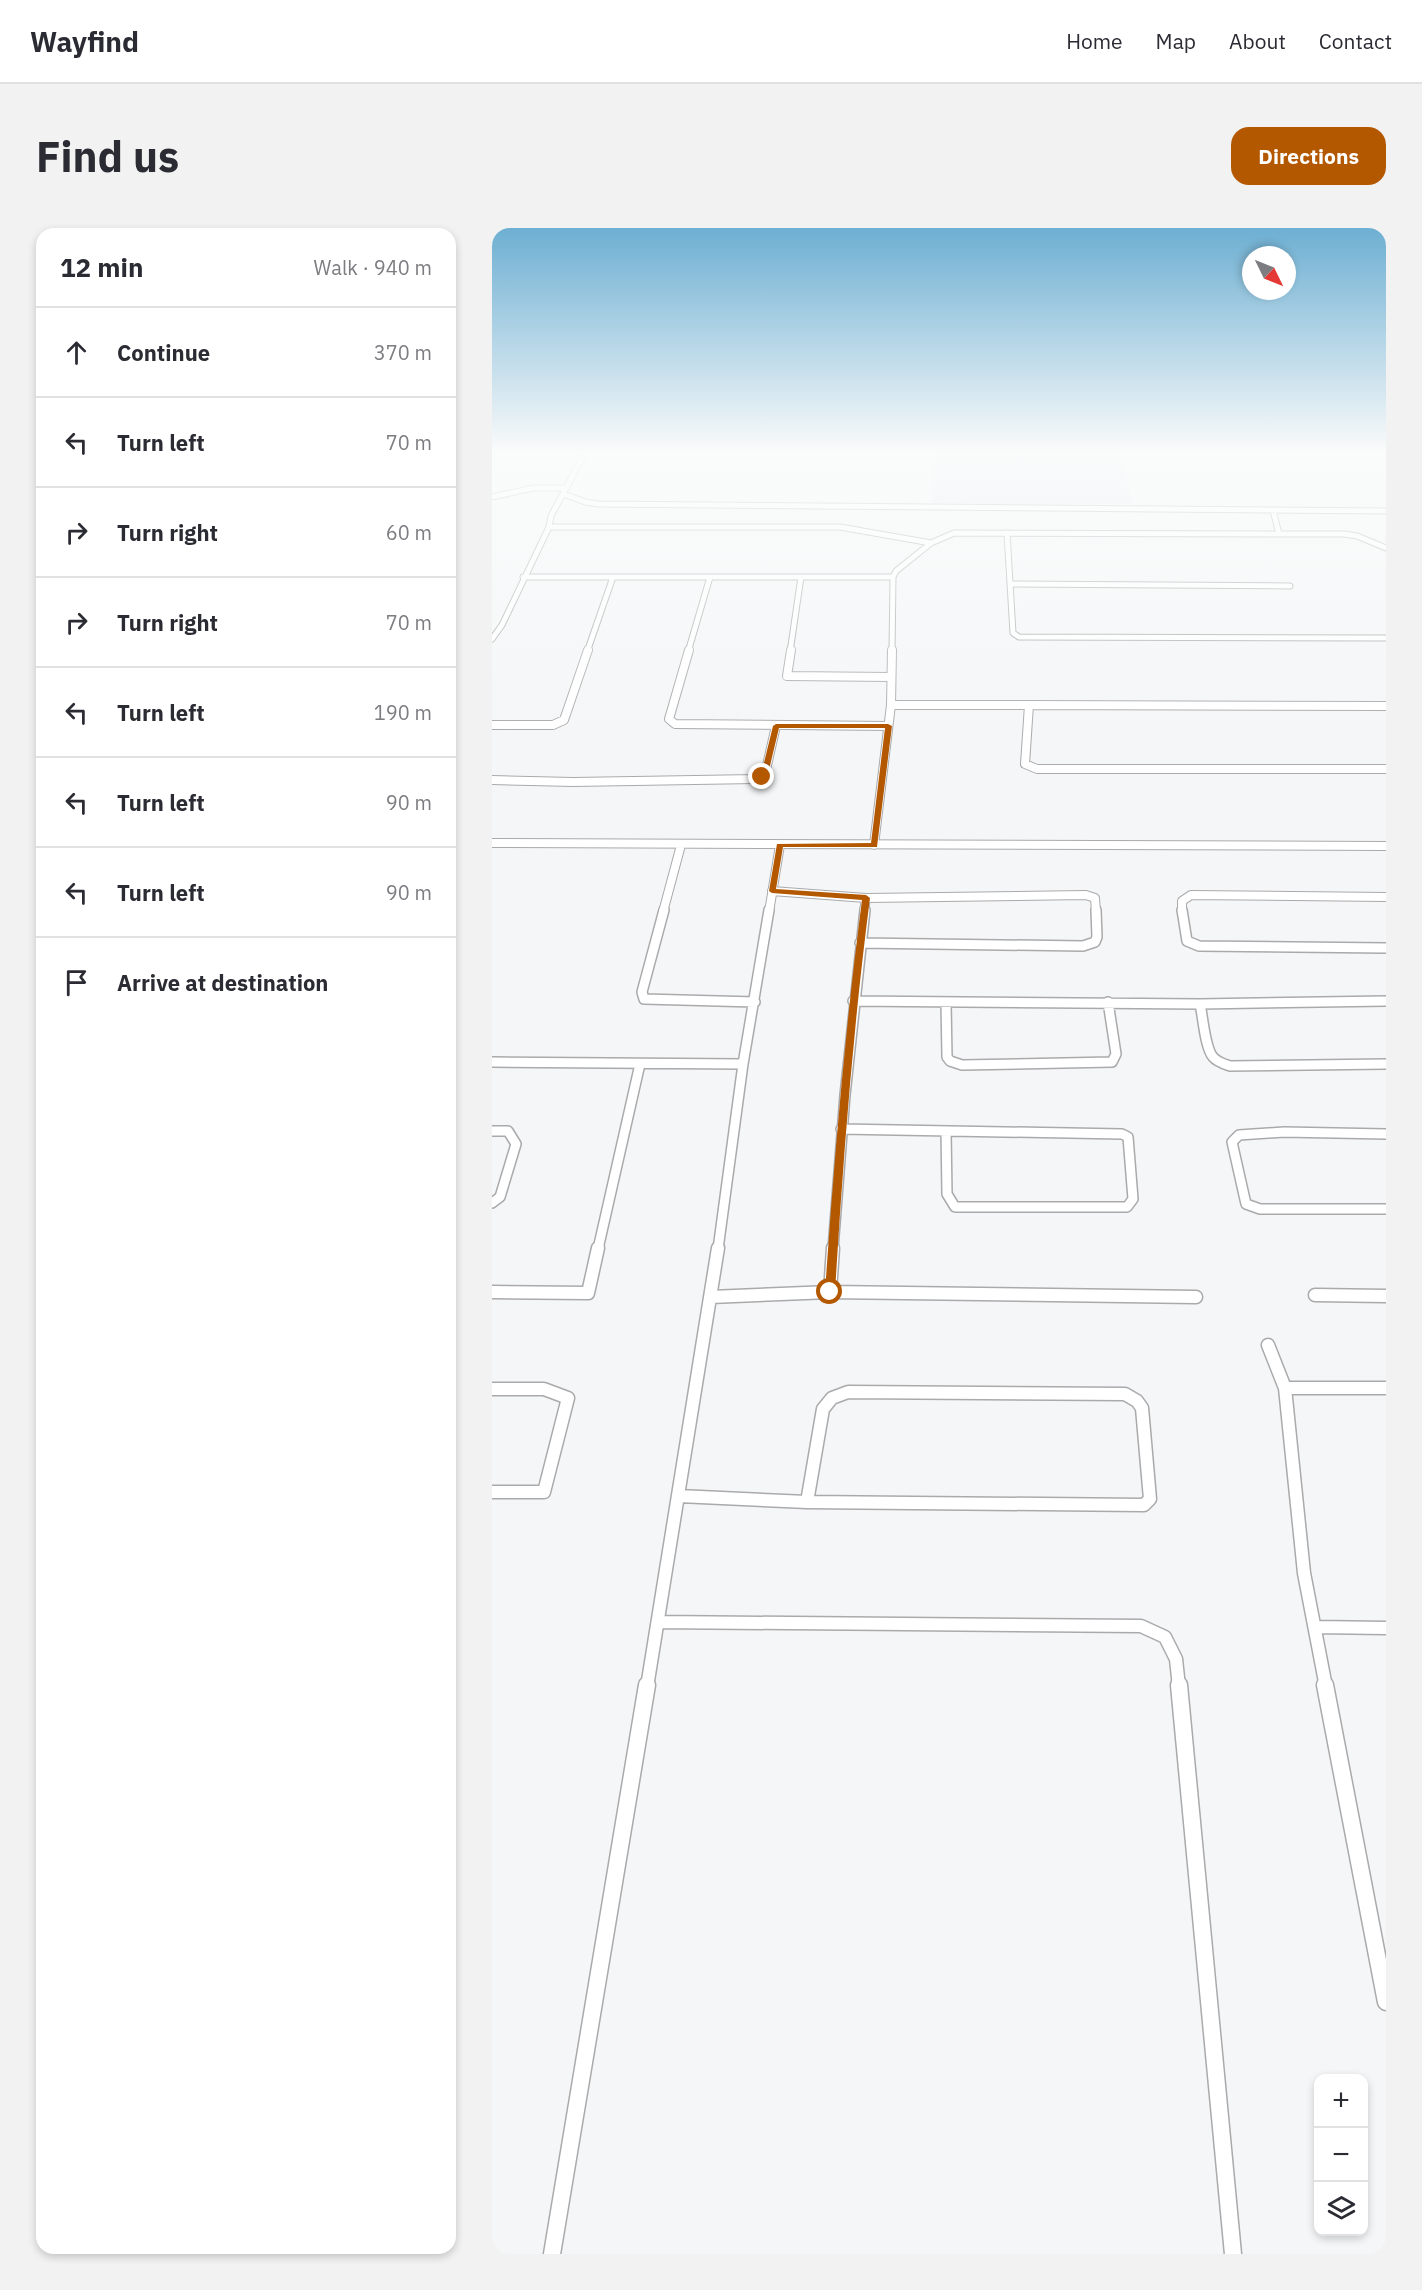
<!DOCTYPE html>
<html lang="en">
<head>
<meta charset="utf-8">
<style>
  :root { --surface:#fff; --page:#f2f2f3; --text:#2b2b33; --muted:#7c7c81; --line:#e1e1e2; --accent:#b45800 }
  body { margin:0; font-family:"IBM Plex Sans",sans-serif; background:var(--page); color:var(--text) }
  .controls { position:absolute; right:18px; bottom:18px; display:grid; overflow:hidden; border-radius:12px; box-shadow:0 3px 9px #0003 }
  .controls button { width:54px; height:54px; display:grid; place-items:center; padding:0; border:0; border-bottom:2px solid var(--line); background:var(--surface); color:var(--text); font:30px sans-serif }
  .compass { position:absolute; left:750px; top:18px; width:54px; height:54px; border-radius:50%; background:var(--surface); box-shadow:0 3px 9px #0003; rotate:133deg }
  .stop { position:absolute; width:18px; height:18px; margin:-14px; border:4px solid #b45800; border-radius:50%; background:#fff }
  .stop.end { background:#b45800; border-color:#fff; box-shadow:0 2px 6px #0008 }
  .list { margin:0; padding:0; list-style:none }
  h2 { display:flex; justify-content:space-between; align-items:center; height:78px; margin:0; padding:0 24px; font-size:26px }
  h2 small { font-size:20px; font-weight:400; color:var(--muted) }
  .list li { display:grid; grid-template-columns:39px 1fr auto; gap:18px; align-items:center; box-sizing:border-box; height:90px; padding:0 24px; border-top:2px solid var(--line) }
  .list b { display:block; font-size:22px; white-space:nowrap }
  .list em { font-size:20px; font-style:normal; color:var(--muted) }
  .icon { flex:none; width:33px; height:33px; fill:none; stroke:currentColor; stroke-width:2; stroke-linecap:round; stroke-linejoin:round }
  .map { position:relative; flex:none; width:894px; height:2026px; overflow:hidden; border-radius:18px }
  header { display:flex; align-items:center; gap:36px; box-sizing:border-box; height:84px; padding:0 30px; background:var(--surface); border-bottom:2px solid var(--line) }
  header strong { font-size:28px }
  nav { display:flex; gap:33px; margin-inline-start:auto; font-size:21px }
  .intro { display:flex; align-items:center; justify-content:space-between; box-sizing:border-box; height:144px; padding:0 36px }
  h1 { margin:0; font-size:42px }
  .button { padding:15px 27px; border-radius:18px; background:var(--accent); color:#fff; font-size:21px; font-weight:700 }
  main { display:flex; gap:36px; padding:0 36px }
  aside { flex:1; background:var(--surface); border-radius:18px; box-shadow:0 3px 9px #0003 }
  .map>svg:first-child { display:block }
  .built { fill:#e8eaf3 }
  .lines { fill:none; stroke-linecap:round; stroke-linejoin:round }
  .street-far4-casing { stroke:#aaaaac; stroke-width:7 }
  .street-far3-casing { stroke:#aaaaac; stroke-width:10 }
  .street-far2-casing { stroke:#aaaaac; stroke-width:12 }
  .street-far1-casing { stroke:#aaaaac; stroke-width:15 }
  .street-casing { stroke:#aaaaac; stroke-width:19 }
  .street-far4 { stroke:#fff; stroke-width:5 }
  .street-far3 { stroke:#fff; stroke-width:8 }
  .street-far2 { stroke:#fff; stroke-width:9 }
  .street-far1 { stroke:#fff; stroke-width:12 }
  .street { stroke:#fff; stroke-width:16 }
  .route { fill:#b45800 }
</style>
</head>
<body>
<header>
<strong>Wayfind</strong>
<nav><a>Home</a><a>Map</a><a>About</a><a>Contact</a></nav>
</header>
<div class="intro"><h1>Find us</h1><a class="button">Directions</a></div>
<main>
<aside>
<h2>12 min<small>Walk · 940 m</small></h2>
<ul class="list">
<li><svg class="icon" aria-label="ahead" viewBox="0 0 24 24"><path d="M12 20V5M6 11l6-6 6 6"/></svg><div><b>Continue</b></div><em>370 m</em></li>
<li><svg class="icon" aria-label="left" viewBox="0 0 24 24"><path d="M17 20v-9H6M10 6l-5 5 5 5"/></svg><div><b>Turn left</b></div><em>70 m</em></li>
<li><svg class="icon" aria-label="right" viewBox="0 0 24 24"><path d="M7 20v-9h11M14 6l5 5-5 5"/></svg><div><b>Turn right</b></div><em>60 m</em></li>
<li><svg class="icon" aria-label="right" viewBox="0 0 24 24"><path d="M7 20v-9h11M14 6l5 5-5 5"/></svg><div><b>Turn right</b></div><em>70 m</em></li>
<li><svg class="icon" aria-label="left" viewBox="0 0 24 24"><path d="M17 20v-9H6M10 6l-5 5 5 5"/></svg><div><b>Turn left</b></div><em>190 m</em></li>
<li><svg class="icon" aria-label="left" viewBox="0 0 24 24"><path d="M17 20v-9H6M10 6l-5 5 5 5"/></svg><div><b>Turn left</b></div><em>90 m</em></li>
<li><svg class="icon" aria-label="left" viewBox="0 0 24 24"><path d="M17 20v-9H6M10 6l-5 5 5 5"/></svg><div><b>Turn left</b></div><em>90 m</em></li>
<li><svg class="icon" aria-label="arrive" viewBox="0 0 24 24"><path d="M6 21V4h12l-3 4 3 4H6"/></svg><div><b>Arrive at destination</b></div></li>
</ul>
</aside>
<div class="map">
<svg width="894" height="2026" viewBox="0 0 894 2026">
  <rect width="100%" height="100%" fill="#f5f6f7"/>
  <path class="built" d="M 442,223 L 627,223 L 641,276 L 440,275 Z"/>
  <g class="lines">
    <defs>
      <path id="street-far4" d="M 72,266 L 93,274 L 107,276 L 894,283
        M 0,269 L 41,260 L 75,260
        M 57,299 L 348,299 L 439,315
        M 515,305 L 521,405 L 527,409 L 894,410
        M 787,306 L 852,306 L 865,308 L 894,320
        M 31,349 L 401,349 L 400,424
        M 401,349 L 404,343 L 439,315 L 462,305 L 787,306 L 781,282
        M 518,356 L 798,358
        M 0,411 L 10,397 L 57,299 L 59,288 L 94,223
        M 95,424 L 121,349
        M 196,424 L 218,349
        M 298,424 L 309,349"/>
      <path id="street-far3" d="M 197,422 L 177,491 L 183,496 L 396,498
        M 299,422 L 295,448 L 399,449
        M 399,477 L 537,477 L 533,536 L 545,541 L 894,541
        M 537,477 L 894,478
        M 0,497 L 61,497 L 72,492 L 96,422
        M 0,552 L 81,554 L 264,551 L 273,546 L 284,498
        M 0,615 L 894,618
        M 382,617 L 399,477 L 400,422
        M 280,663 L 374,670 L 372,684
        M 374,670 L 594,667 L 603,670 L 604,684
        M 171,684 L 189,617
        M 277,684 L 288,617
        M 690,684 L 690,673 L 699,667 L 894,669"/>
      <path id="street-far2" d="M 172,682 L 150,764 L 152,771 L 263,774
        M 690,682 L 695,713 L 707,718 L 894,720
        M 368,715 L 591,718 L 603,714 L 605,709 L 604,682
        M 361,773 L 708,776 L 894,773
        M 454,774 L 455,829 L 458,833 L 470,837 L 620,834 L 624,826 L 616,774
        M 708,776 C 711,789 713,820 721,829 C 725,834 732,836 738,838 L 894,836
        M 0,834 L 251,836
        M 349,901 L 630,906 L 636,909 L 641,971 L 635,979 L 463,979 L 455,966 L 454,903
        M 0,903 L 16,903 L 24,916 L 8,969 L 0,975
        M 894,906 L 792,904 L 747,907 L 740,914 L 754,976 L 768,981 L 894,981
        M 106,1021 L 148,836
        M 226,1021 L 251,836 L 277,682
        M 341,1021 L 353,867 L 373,682"/>
      <path id="street-far1" d="M 0,1064 L 96,1065 L 106,1020
        M 338,1064 L 341,1020
        M 823,1067 L 894,1068
        M 219,1069 L 338,1064 L 704,1069
        M 776,1117 L 793,1160 L 812,1345 L 834,1459
        M 793,1160 L 894,1160
        M 0,1161 L 52,1161 L 76,1170 L 52,1264 L 0,1264
        M 356,1164 L 633,1166 L 645,1173 L 650,1180 L 658,1271 L 652,1277 L 315,1274 L 331,1181 L 340,1170 Z
        M 187,1268 L 315,1274
        M 166,1394 L 649,1398 L 673,1409 L 684,1431 L 687,1459
        M 823,1399 L 894,1400
        M 155,1459 L 226,1020"/>
      <path id="street" d="M 687,1457 L 741,2026
        M 833,1457 L 894,1774
        M 60,2026 L 155,1457"/>
    </defs>
    <use href="#street-far4" class="street-far4-casing"/>
    <use href="#street-far3" class="street-far3-casing"/>
    <use href="#street-far2" class="street-far2-casing"/>
    <use href="#street-far1" class="street-far1-casing"/>
    <use href="#street" class="street-casing"/>
    <use href="#street-far4" class="street-far4"/>
    <use href="#street-far3" class="street-far3"/>
    <use href="#street-far2" class="street-far2"/>
    <use href="#street-far1" class="street-far1"/>
    <use href="#street" class="street"/>
  </g>
  <linearGradient id="sky" x2="0" y2="1"><stop stop-color="#6dafd2"/><stop offset="0.44" stop-color="#fafbfb"/><stop offset="1" stop-color="#fafbfb" stop-opacity="0"/></linearGradient>
  <rect width="894" height="507" fill="url(#sky)"/>
  <path class="route" d="M 284,496 L 396,496 L 400,498 L 385,619 L 291,619 L 284,661 L 374,667 L 378,670 C 361,801 351,932 343,1064 L 338,1067 L 333,1064 C 342,932 353,802 370,672 L 280,665 L 277,663 L 285,616 L 379,615 L 393,500 L 287,500 L 276,546 L 273,551 L 268,551 L 281,498 Z"/>
</svg>
<div class="controls">
<button>+</button>
<button>−</button>
<button><svg class="icon" aria-label="layers" viewBox="0 0 24 24"><path d="M12 4l9 5-9 5-9-5zM3 14l9 5 9-5"/></svg></button>
</div>
<svg class="compass" viewBox="-18 -18 36 36"><path d="M0-13l5 13h-10z" fill="#e53935"/><path d="M0 13l5-13h-10z" fill="#7c7c81"/></svg>
<div class="stop" style="left:338px;top:1064px"></div>
<div class="stop end" style="left:270px;top:549px"></div>
</div>
</main>
</body>
</html>
